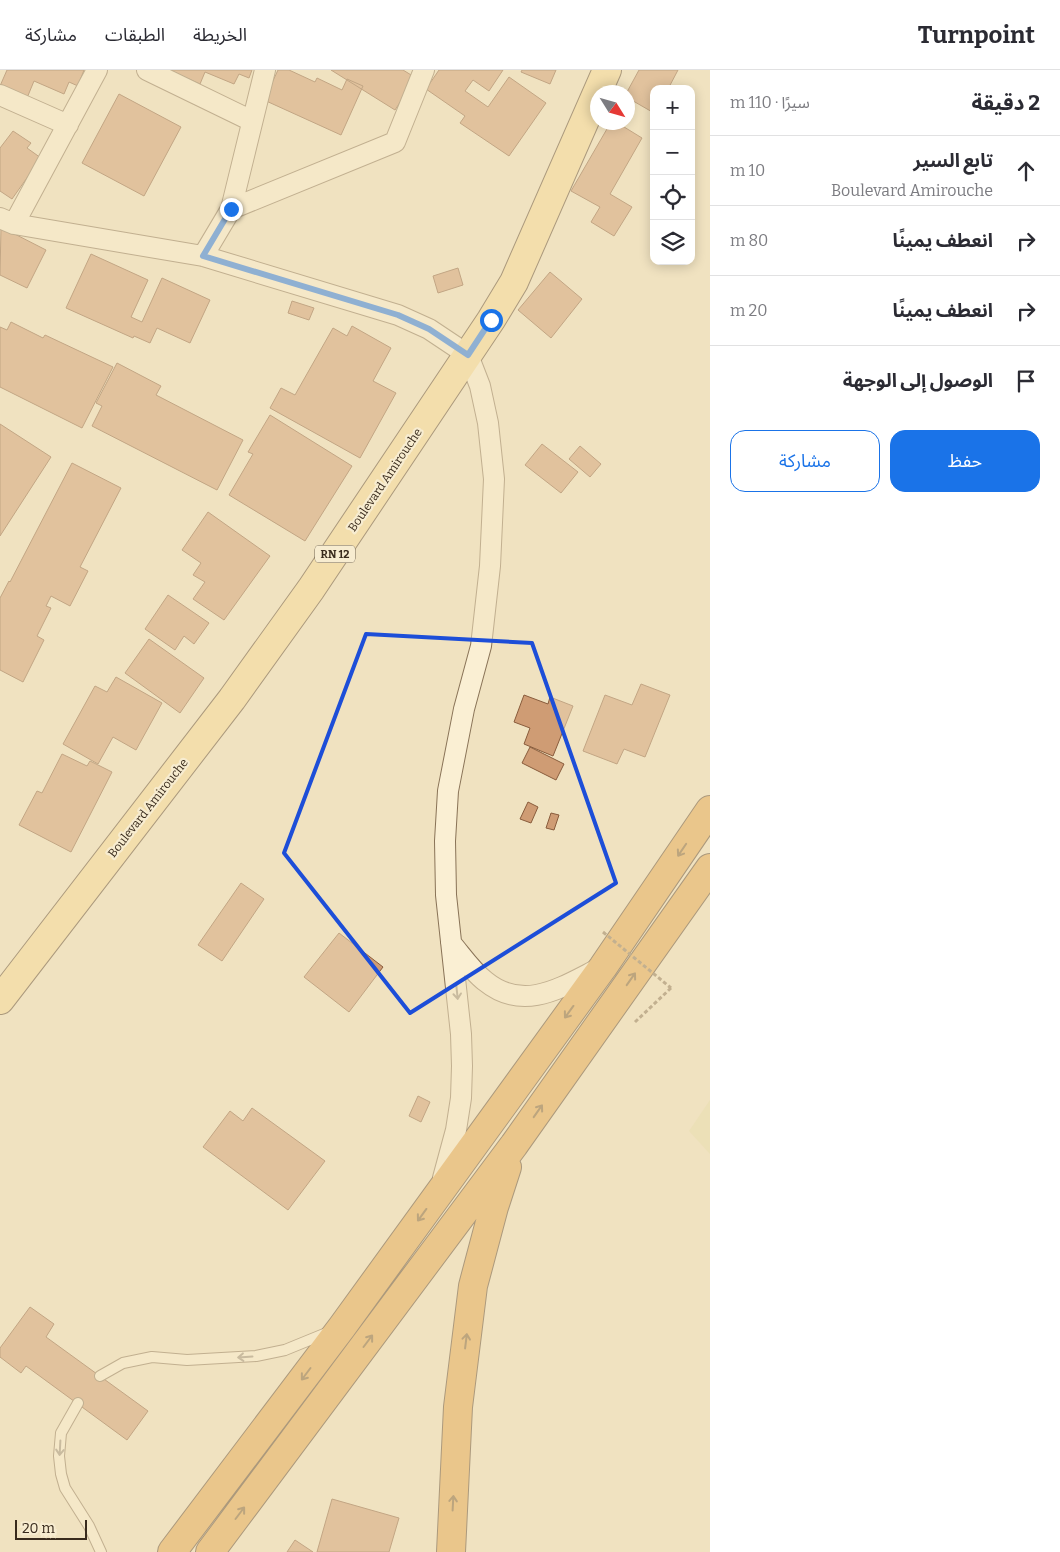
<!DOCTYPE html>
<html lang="ar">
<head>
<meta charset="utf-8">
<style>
  :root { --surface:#fff; --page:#f7f7f7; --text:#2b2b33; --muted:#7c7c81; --line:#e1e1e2; --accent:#1a73e8 }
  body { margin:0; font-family:Bitter,"Noto Sans Arabic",serif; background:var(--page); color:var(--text); direction:rtl }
  .controls { position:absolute; right:15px; top:15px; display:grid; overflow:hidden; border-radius:10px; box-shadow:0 2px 12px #0003 }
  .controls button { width:45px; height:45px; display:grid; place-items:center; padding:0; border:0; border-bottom:1px solid var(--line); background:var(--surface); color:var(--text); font:25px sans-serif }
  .compass { position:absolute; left:590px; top:15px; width:45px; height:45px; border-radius:50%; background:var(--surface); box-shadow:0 2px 12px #0003; rotate:127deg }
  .scale { position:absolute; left:15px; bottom:12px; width:72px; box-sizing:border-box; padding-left:5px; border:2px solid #382a1c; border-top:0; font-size:14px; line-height:18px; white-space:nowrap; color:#382a1c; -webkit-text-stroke:4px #f7ecd0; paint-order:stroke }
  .stop { position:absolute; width:15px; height:15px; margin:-11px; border:4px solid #1a73e8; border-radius:50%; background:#fff }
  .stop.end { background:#1a73e8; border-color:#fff; box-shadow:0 1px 5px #0008 }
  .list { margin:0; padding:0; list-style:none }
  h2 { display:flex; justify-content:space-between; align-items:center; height:65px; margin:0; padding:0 20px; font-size:21px }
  h2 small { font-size:16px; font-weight:400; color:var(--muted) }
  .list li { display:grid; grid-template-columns:32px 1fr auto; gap:15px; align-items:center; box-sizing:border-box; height:70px; padding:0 20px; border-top:1px solid var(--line) }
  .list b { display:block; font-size:19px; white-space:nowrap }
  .list p { margin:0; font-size:16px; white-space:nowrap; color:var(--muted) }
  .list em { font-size:16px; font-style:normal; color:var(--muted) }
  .actions { display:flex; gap:10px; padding:15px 20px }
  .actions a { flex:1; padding:11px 0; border:1px solid var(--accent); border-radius:15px; text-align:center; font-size:18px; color:var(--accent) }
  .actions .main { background:var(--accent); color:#fff }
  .icon { flex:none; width:28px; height:28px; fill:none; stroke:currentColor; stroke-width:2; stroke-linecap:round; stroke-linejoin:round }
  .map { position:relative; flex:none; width:710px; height:1482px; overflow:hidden; direction:ltr }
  header { display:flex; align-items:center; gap:30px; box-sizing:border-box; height:70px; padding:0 25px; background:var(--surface); border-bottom:1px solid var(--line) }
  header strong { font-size:24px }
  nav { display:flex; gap:28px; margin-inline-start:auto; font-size:18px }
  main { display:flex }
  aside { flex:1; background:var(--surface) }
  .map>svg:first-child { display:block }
  .farmland { fill:#e6ddad }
  .building { fill:#cf9c74; stroke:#895c3c }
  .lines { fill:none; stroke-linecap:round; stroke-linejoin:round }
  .lane-casing { stroke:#897357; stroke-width:12 }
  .street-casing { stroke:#897357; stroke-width:22 }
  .primary-casing { stroke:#57412c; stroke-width:30 }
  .highway-casing { stroke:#57412c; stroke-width:30 }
  .path { stroke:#897357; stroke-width:3; stroke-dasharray:4 2.5; stroke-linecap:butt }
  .lane { stroke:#faefd3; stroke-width:10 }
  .street { stroke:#faefd3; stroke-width:20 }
  .primary { stroke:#f5d995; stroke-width:28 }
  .highway { stroke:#e3a44c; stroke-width:28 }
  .path-bridge { stroke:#897357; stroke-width:3; stroke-dasharray:4 2.5; stroke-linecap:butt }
  .oneway { stroke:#7c5b2f }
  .oneway2 { stroke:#998c78 }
  .route { stroke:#1a73e8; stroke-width:6 }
  .marked { fill:none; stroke:#1d4ed8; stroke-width:4; stroke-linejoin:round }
  .labels { text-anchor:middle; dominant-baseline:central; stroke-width:4.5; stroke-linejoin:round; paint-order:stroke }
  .shield { fill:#f7ecd0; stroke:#716452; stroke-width:1 }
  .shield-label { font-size:11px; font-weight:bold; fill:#382a1c }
  .street-label { font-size:12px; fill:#382a1c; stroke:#f7ecd0 }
</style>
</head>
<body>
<header>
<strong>Turnpoint</strong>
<nav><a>الخريطة</a><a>الطبقات</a><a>مشاركة</a></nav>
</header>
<main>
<aside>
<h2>2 دقيقة<small>سيرًا · 110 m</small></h2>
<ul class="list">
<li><svg class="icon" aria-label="ahead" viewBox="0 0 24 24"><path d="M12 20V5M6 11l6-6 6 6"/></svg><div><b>تابع السير</b><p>Boulevard Amirouche</p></div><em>10 m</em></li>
<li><svg class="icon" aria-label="right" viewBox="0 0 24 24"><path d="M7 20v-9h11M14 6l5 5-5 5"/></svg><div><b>انعطف يمينًا</b></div><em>80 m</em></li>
<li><svg class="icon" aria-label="right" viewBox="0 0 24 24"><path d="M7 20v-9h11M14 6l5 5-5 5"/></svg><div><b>انعطف يمينًا</b></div><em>20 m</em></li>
<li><svg class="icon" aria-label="arrive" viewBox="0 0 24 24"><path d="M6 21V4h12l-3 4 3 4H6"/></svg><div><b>الوصول إلى الوجهة</b></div></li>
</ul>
<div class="actions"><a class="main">حفظ</a><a>مشاركة</a></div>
</aside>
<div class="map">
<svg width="710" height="1482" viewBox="0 0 710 1482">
  <rect width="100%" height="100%" fill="#f0e2c0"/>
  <path class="farmland" d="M 710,1030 L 710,1084 L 689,1061 Z"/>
  <path class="building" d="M 7,0 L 84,0 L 78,16 L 69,12 L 64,24 L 34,11 L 27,28 L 0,16 Z
    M 169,0 L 252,0 L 249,8 L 239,4 L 234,14 L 205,2 L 200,14 Z
    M 278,0 L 289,0 L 315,12 L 317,8 L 342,20 L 347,9 L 363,16 L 341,65 L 264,30 Z
    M 331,0 L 403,0 L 416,8 L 395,40 Z
    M 439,0 L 503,0 L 489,21 L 473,10 L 465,21 L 488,37 L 509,7 L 546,33 L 509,86 L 460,53 L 465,46 L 426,19 Z
    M 522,0 L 556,0 L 550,14 L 521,2 Z
    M 639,0 L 678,0 L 668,19 L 654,19 L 654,43 L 628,28 L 627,22 Z
    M 119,24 L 181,57 L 144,126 L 82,93 Z
    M 611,52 L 616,52 L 642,68 L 610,124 L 632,137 L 614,166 L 591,152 L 600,137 L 571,121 Z
    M 13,61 L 31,73 L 27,78 L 41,88 L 12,129 L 0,121 L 0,78 Z
    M 1,157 L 46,180 L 27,218 L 0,205 Z
    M 91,184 L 148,210 L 131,247 L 142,252 L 162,208 L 210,230 L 190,273 L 157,258 L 150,273 L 134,266 L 133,268 L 66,238 Z
    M 458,198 L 463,215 L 438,223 L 433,206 Z
    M 550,202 L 582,229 L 551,268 L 518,240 Z
    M 292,231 L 314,238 L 309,250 L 288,243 Z
    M 11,252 L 43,268 L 45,265 L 113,297 L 82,358 L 0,317 L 0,257 L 7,260 Z
    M 352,256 L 391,278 L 373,311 L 396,323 L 360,388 L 270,338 L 281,318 L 295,325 L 333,258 L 347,266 Z
    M 117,293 L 161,316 L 156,325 L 243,370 L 217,420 L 92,356 L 102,336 L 96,333 Z
    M 270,345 L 352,396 L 305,471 L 229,425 L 253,384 L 248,382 Z
    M 0,354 L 51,387 L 0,466 Z
    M 542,374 L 578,402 L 561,423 L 525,395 Z
    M 580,376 L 601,394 L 590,407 L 569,389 Z
    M 72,393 L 121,418 L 80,497 L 88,501 L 70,536 L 51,526 L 46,536 L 51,538 L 37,566 L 44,570 L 23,612 L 0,600 L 0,528 L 9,511 L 10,512 Z
    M 208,442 L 270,486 L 224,550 L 193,529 L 205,512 L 193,505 L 201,493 L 182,480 Z
    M 168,525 L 209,553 L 194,574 L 184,566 L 175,580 L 145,559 Z
    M 149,569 L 204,608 L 180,643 L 125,603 Z
    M 116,607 L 162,633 L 136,680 L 113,667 L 98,694 L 63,674 L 95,616 L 107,622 Z
    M 641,614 L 670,625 L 645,687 L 624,679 L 617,694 L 583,681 L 605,625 L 632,635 Z
    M 524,625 L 548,634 L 550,627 L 573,636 L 553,686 L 524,674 L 530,658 L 514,652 Z
    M 530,677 L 564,694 L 556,710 L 522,693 Z
    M 62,684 L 87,696 L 90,691 L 112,702 L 71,782 L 19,755 L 37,721 L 42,723 Z
    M 528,732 L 538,737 L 531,753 L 520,749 Z
    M 551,743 L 559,745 L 554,760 L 546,758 Z
    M 241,813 L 264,829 L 222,891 L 198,875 Z
    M 339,863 L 383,897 L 349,942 L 304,907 Z
    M 418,1026 L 430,1032 L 421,1052 L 409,1046 Z
    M 252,1038 L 325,1091 L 288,1140 L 203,1077 L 230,1041 L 243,1051 Z
    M 30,1237 L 54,1254 L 46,1267 L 148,1341 L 127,1370 L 26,1296 L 21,1303 L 0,1287 L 0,1278 Z
    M 332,1429 L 399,1448 L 389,1482 L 317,1482 Z
    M 295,1470 L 313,1482 L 287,1482 Z"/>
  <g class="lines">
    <defs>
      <path id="lane" d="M 100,1306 L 123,1293 L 152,1287 L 187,1290 L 256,1286 L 285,1280 L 329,1262
        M 78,1333 L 61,1363 L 59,1386 L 61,1404 L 65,1418 L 89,1456 L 101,1482"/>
      <path id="street" d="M 147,0 L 252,51
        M 0,25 L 68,55
        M 231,139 L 265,0
        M 0,148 L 14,154 L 203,186 L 398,245 L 429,259 L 468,285 L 480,316 L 488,353 L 494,409 L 490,496 L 481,576 L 464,639 L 448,721 L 445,771 L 446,825 L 461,964 L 462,996 L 461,1028 L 456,1060 L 443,1108
        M 14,154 L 97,0
        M 203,186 L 231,139 L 395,72 L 424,0
        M 451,873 C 462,886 472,901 485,911 C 524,943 562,917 600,898"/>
      <path id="primary" d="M 0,930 L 232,629 L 311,519 L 491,250 L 514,212 L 607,0"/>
      <path id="highway" d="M 172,1482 L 342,1257 L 603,897 L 710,740
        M 210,1482 L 514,1075 L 710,798
        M 451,1482 L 458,1337 L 473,1216 L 494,1137 L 507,1097"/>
    </defs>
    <use href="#lane" class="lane-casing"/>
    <use href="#street" class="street-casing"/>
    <use href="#primary" class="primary-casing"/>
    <use href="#highway" class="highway-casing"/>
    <path class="path" d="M 635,952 L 671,918"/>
    <use href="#lane" class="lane"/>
    <use href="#street" class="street"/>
    <use href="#primary" class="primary"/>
    <use href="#highway" class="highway"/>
    <path class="path-bridge" d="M 603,862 L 671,918"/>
  </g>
  <defs><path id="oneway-shaft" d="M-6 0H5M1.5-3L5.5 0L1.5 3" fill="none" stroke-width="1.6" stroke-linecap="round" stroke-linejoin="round" transform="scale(1.25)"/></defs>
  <g class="oneway">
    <use href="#oneway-shaft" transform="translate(682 780) rotate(124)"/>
    <use href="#oneway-shaft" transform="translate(631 909) rotate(-55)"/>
    <use href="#oneway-shaft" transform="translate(569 942) rotate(126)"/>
    <use href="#oneway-shaft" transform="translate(538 1041) rotate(-55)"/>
    <use href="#oneway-shaft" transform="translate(422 1145) rotate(126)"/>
    <use href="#oneway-shaft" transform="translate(368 1271) rotate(-53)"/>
    <use href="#oneway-shaft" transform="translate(466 1271) rotate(-83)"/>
    <use href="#oneway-shaft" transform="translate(306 1304) rotate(127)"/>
    <use href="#oneway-shaft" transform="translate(453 1433) rotate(-87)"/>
    <use href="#oneway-shaft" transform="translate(240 1443) rotate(-53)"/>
  </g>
  <g class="oneway2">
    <use href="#oneway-shaft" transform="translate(457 922) rotate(84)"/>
    <use href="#oneway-shaft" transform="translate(245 1287) rotate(176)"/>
    <use href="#oneway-shaft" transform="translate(60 1378) rotate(93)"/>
  </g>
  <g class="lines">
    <path class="route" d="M 231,139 L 203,186 L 398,245 L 429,259 L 468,285 L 491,250"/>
  </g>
  <path d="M0 0H710V1482H0ZM 366,564 L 532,573 L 616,813 L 410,943 L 284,783 Z" fill="#f0e2c0" fill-opacity=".55" fill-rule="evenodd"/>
  <path class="marked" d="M 366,564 L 532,573 L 616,813 L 410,943 L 284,783 Z"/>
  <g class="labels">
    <rect class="shield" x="315" y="475.5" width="40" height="17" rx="4"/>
    <g class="shield-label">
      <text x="335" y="484">RN 12</text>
    </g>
    <g class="street-label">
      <text transform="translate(385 410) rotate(-56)">Boulevard Amirouche</text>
      <text transform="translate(148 738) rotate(-52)">Boulevard Amirouche</text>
    </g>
  </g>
</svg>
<div class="controls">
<button>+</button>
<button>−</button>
<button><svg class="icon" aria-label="locate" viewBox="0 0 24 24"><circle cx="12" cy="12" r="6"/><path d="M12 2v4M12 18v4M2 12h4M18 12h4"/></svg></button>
<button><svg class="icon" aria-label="layers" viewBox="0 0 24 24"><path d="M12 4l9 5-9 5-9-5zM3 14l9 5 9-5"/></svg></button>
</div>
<svg class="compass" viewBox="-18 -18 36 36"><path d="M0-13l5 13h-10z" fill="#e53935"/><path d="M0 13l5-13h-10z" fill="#7c7c81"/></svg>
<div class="scale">20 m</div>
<div class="stop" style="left:491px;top:250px"></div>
<div class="stop end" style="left:231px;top:139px"></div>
</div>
</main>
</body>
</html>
